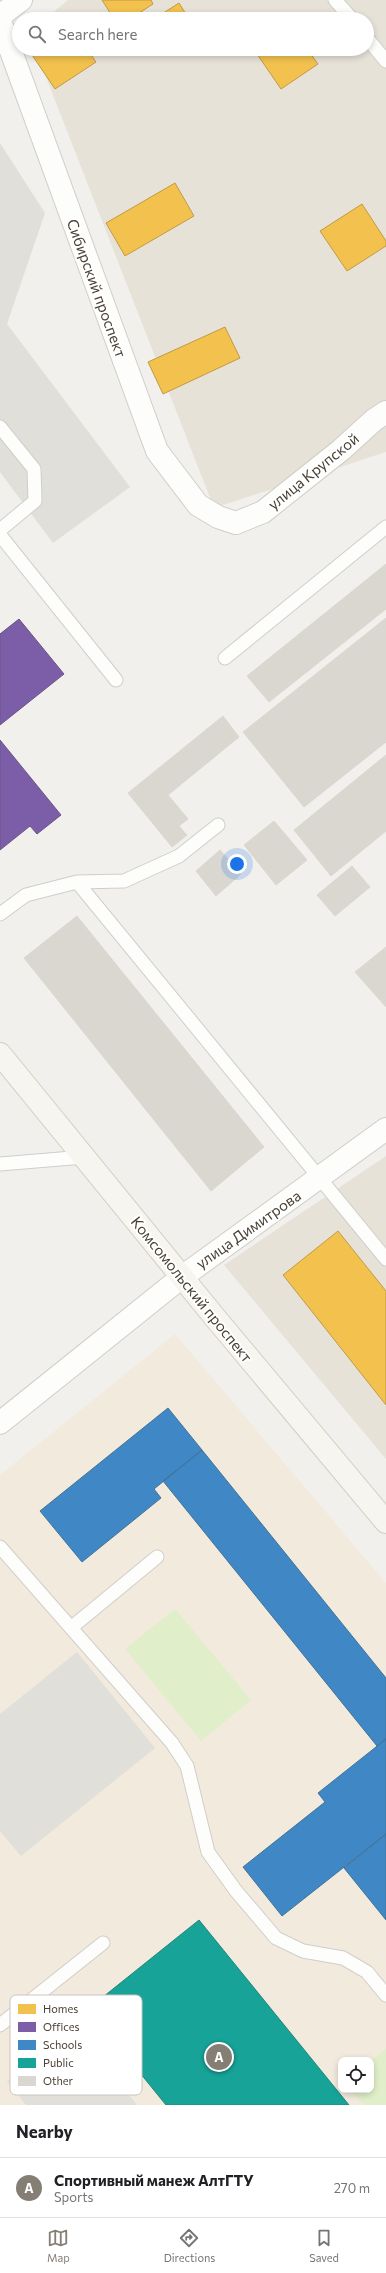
<!DOCTYPE html>
<html lang="en">
<head>
<meta charset="utf-8">
<style>
  :root { --surface:#fff; --page:#f2f2f2; --text:#202124; --muted:#757577; --line:#e0e0e0; --accent:#857e75 }
  body { margin:0; font-family:Commissioner,sans-serif; background:var(--page); color:var(--text) }
  .controls { position:absolute; right:12px; bottom:12px; display:grid; overflow:hidden; border-radius:8px; box-shadow:0 2px 6px #0003 }
  .controls button { width:36px; height:36px; display:grid; place-items:center; padding:0; border:0; border-bottom:1px solid var(--line); background:var(--surface); color:var(--text); font:20px sans-serif }
  .you { position:absolute; left:237px; top:864px; width:14px; height:14px; margin:-10px; border:3px solid #fff; border-radius:50%; background:#1a73e8; box-shadow:0 0 0 6px #1a73e833 }
  .badge { display:grid; place-items:center; width:26px; height:26px; border-radius:50%; background:var(--accent); color:#fff; font-size:13px; font-weight:700 }
  .pin { position:absolute; translate:-50% -50%; border:2px solid #fff; box-shadow:0 1px 4px #0006 }
  .list { margin:0; padding:0; list-style:none }
  h2 { display:flex; justify-content:space-between; align-items:center; height:52px; margin:0; padding:0 16px; font-size:17px }
  h2 small { font-size:13px; font-weight:400; color:var(--muted) }
  .list li { display:grid; grid-template-columns:26px 1fr auto; gap:12px; align-items:center; box-sizing:border-box; height:60px; padding:0 16px; border-top:1px solid var(--line) }
  .list b { display:block; font-size:15px; white-space:nowrap }
  .list p { margin:0; font-size:13px; white-space:nowrap; color:var(--muted) }
  .list em { font-size:13px; font-style:normal; color:var(--muted) }
  .icon { flex:none; width:22px; height:22px; fill:none; stroke:currentColor; stroke-width:2; stroke-linecap:round; stroke-linejoin:round }
  .map { position:relative; flex:none; width:386px; height:2105px; overflow:hidden }
  .search { position:absolute; background:var(--surface); box-shadow:0 2px 6px #0003; left:12px; right:12px; top:12px; height:44px; display:flex; align-items:center; gap:10px; box-sizing:border-box; padding:0 14px; border-radius:22px; color:var(--muted); font-size:15px }
  .sheet { height:112px; background:var(--surface) }
  nav { display:flex; justify-content:space-around; align-items:center; box-sizing:border-box; height:56px; border-top:1px solid var(--line); background:var(--surface); font-size:11px; color:var(--muted) }
  nav a { display:grid; justify-items:center; gap:2px }
  nav .on { color:var(--accent) }
  .map>svg:first-child { display:block }
  .residential { fill:#e7e2d8 }
  .education { fill:#f1eadd; fill-rule:evenodd }
  .green { fill:#e0efc9 }
  .parking { fill:#e1dfda }
  .homes { fill:#f2c14e; stroke:#c09b46 }
  .offices { fill:#7b5ea7; stroke:#6c5585 }
  .schools { fill:#3f88c5; stroke:#42739a }
  .public { fill:#17a398; stroke:#26867a }
  .building { fill:#dad7d1; stroke:#dbd7d0 }
  .lines { fill:none; stroke-linecap:round; stroke-linejoin:round }
  .lane-casing { stroke:#d0cec9; stroke-width:15 }
  .street-casing { stroke:#d0cec9; stroke-width:24 }
  .secondary-casing { stroke:#d4cec3; stroke-width:24 }
  .lane { stroke:#fdfdfc; stroke-width:13 }
  .street { stroke:#fdfdfc; stroke-width:22 }
  .secondary { stroke:#f7f5ef; stroke-width:22 }
  .labels { text-anchor:middle; dominant-baseline:central; stroke-width:4; stroke-linejoin:round; paint-order:stroke }
  .street-label { font-size:15px; fill:#4a4135; stroke:#fff }
  .key { fill:#fff; stroke:#c9c6c2; stroke-width:1 }
  .key-label { font-size:11px; fill:#4a4135 }
</style>
</head>
<body>
<div class="map">
<svg width="386" height="2105" viewBox="0 0 386 2105">
  <rect width="100%" height="100%" fill="#f2f0ec"/>
  <path class="residential" d="M 68,0 L 386,0 L 386,452 L 214,508 L 35,49 L 367,49 L 367,19 L 45,19 Z
    M 386,1156 L 386,1459 L 224,1265 Z"/>
  <path class="education" d="M 175,1334 L 386,1583 L 386,2105 L 0,2105 L 0,1475 ZM 341,2060 L 371,2060 L 371,2090 L 341,2090 Z"/>
  <path class="green" d="M 175,1609 L 251,1700 L 201,1741 L 125,1649 Z
    M 386,2049 L 386,2105 L 363,2105 L 351,2090 L 371,2090 L 371,2061 Z"/>
  <path class="parking" d="M 0,143 L 45,213 L 7,324 L 130,487 L 53,543 L 0,472 Z
    M 77,1652 L 155,1748 L 21,1856 L 0,1831 L 0,1714 Z
    M 75,2027 L 137,2105 L 26,2105 L 7,2081 Z"/>
  <path class="homes" d="M 102,0 L 151,0 L 153,4 L 130,19 L 114,19 Z
    M 179,3 L 189,19 L 154,19 Z
    M 28,49 L 87,49 L 96,62 L 55,89 Z
    M 265,49 L 307,49 L 318,64 L 281,89 L 257,54 Z
    M 175,183 L 194,216 L 125,256 L 106,223 Z
    M 362,204 L 386,241 L 386,246 L 347,271 L 320,231 Z
    M 225,327 L 240,358 L 163,394 L 148,362 Z
    M 338,1231 L 386,1291 L 386,1405 L 283,1275 Z"/>
  <path class="offices" d="M 19,619 L 64,674 L 0,725 L 0,634 Z
    M 0,740 L 61,815 L 37,834 L 30,826 L 0,850 Z"/>
  <path class="schools" d="M 168,1408 L 202,1450 L 154,1489 L 161,1498 L 82,1562 L 40,1511 Z
    M 202,1450 L 386,1678 L 386,1739 L 377,1746 L 163,1481 Z
    M 386,1739 L 386,1834 L 282,1916 L 243,1867 L 325,1802 L 318,1793 Z
    M 386,1834 L 386,1920 L 344,1868 Z"/>
  <path class="public" d="M 199,1920 L 349,2105 L 166,2105 L 88,2009 Z"/>
  <path class="building" d="M 386,564 L 386,609 L 269,702 L 247,676 Z
    M 386,618 L 386,742 L 304,807 L 243,732 Z
    M 223,716 L 239,737 L 168,795 L 188,819 L 179,826 L 187,835 L 172,847 L 128,793 Z
    M 386,755 L 386,831 L 331,876 L 294,830 Z
    M 274,821 L 307,860 L 276,885 L 244,845 Z
    M 220,850 L 241,874 L 216,896 L 196,871 Z
    M 352,866 L 370,887 L 335,916 L 317,895 Z
    M 77,916 L 264,1147 L 211,1191 L 24,958 Z
    M 386,947 L 386,1007 L 355,972 Z"/>
  <g class="lines">
    <defs>
      <path id="lane" d="M 335,0 L 352,19
        M 367,38 L 386,61
        M 0,427 L 34,469 L 35,501 L 0,530
        M 0,535 L 116,680
        M 225,658 L 386,527
        M 77,882 L 386,1259
        M 0,914 L 26,895 L 77,882 L 124,881 L 179,856 L 218,825
        M 0,1164 L 84,1157
        M 0,1547 L 172,1743 L 187,1766 L 208,1852 L 236,1891 L 276,1938 L 303,1951 L 343,1958 L 367,1972 L 386,1995
        M 72,1627 L 157,1557
        M 0,2025 L 103,1943"/>
      <path id="street" d="M 0,16 L 21,0
        M 0,21 L 157,451 L 198,505 L 218,517 L 236,523 L 263,512 L 341,450 L 374,420 L 386,412
        M 0,1423 L 182,1277 L 386,1129"/>
      <path id="secondary" d="M 0,1054 L 217,1320 L 386,1522"/>
    </defs>
    <use href="#lane" class="lane-casing"/>
    <use href="#street" class="street-casing"/>
    <use href="#secondary" class="secondary-casing"/>
    <use href="#lane" class="lane"/>
    <use href="#street" class="street"/>
    <use href="#secondary" class="secondary"/>
  </g>
  <g class="labels">
    <g class="street-label">
      <text transform="translate(97 288) rotate(70)">Сибирский проспект</text>
      <text transform="translate(313 471) rotate(-39)">улица Крупской</text>
      <text transform="translate(248 1229) rotate(-35)">улица Димитрова</text>
      <text transform="translate(192 1289) rotate(51)">Комсомольский проспект</text>
    </g>
  </g>
  <rect x="10" y="1995" width="132" height="100" rx="6" class="key"/>
  <rect x="18" y="2004" width="18" height="10" fill="#f2c14e"/>
  <rect x="18" y="2022" width="18" height="10" fill="#7b5ea7"/>
  <rect x="18" y="2040" width="18" height="10" fill="#3f88c5"/>
  <rect x="18" y="2058" width="18" height="10" fill="#17a398"/>
  <rect x="18" y="2076" width="18" height="10" fill="#dad7d1"/>
  <g class="key-label">
    <text x="43" y="2013">Homes</text>
    <text x="43" y="2031">Offices</text>
    <text x="43" y="2049">Schools</text>
    <text x="43" y="2067">Public</text>
    <text x="43" y="2085">Other</text>
  </g>
</svg>
<div class="controls">
<button><svg class="icon" aria-label="locate" viewBox="0 0 24 24"><circle cx="12" cy="12" r="6"/><path d="M12 2v4M12 18v4M2 12h4M18 12h4"/></svg></button>
</div>
<div class="you"></div>
<div class="pin badge" style="left:219px;top:2057px">A</div>
<div class="search"><svg class="icon" aria-label="search" viewBox="0 0 24 24"><circle cx="10" cy="10" r="6"/><path d="M15 15l6 6"/></svg>Search here</div>
</div>
<section class="sheet">
<h2>Nearby<small></small></h2>
<ul class="list">
<li><span class="badge">A</span><div><b>Спортивный манеж АлтГТУ</b><p>Sports</p></div><em>270 m</em></li>
</ul>
</section>
<nav>
<a class="on"><svg class="icon" aria-label="map" viewBox="0 0 24 24"><path d="M3 6l6-2 6 2 6-2v14l-6 2-6-2-6 2zM9 4v14M15 6v14"/></svg>Map</a>
<a><svg class="icon" aria-label="directions" viewBox="0 0 24 24"><path d="M12 3l9 9-9 9-9-9zM9 14v-3h6M13 9l2 2-2 2"/></svg>Directions</a>
<a><svg class="icon" aria-label="saved" viewBox="0 0 24 24"><path d="M7 4h10v16l-5-4-5 4z"/></svg>Saved</a>
</nav>
</body>
</html>
